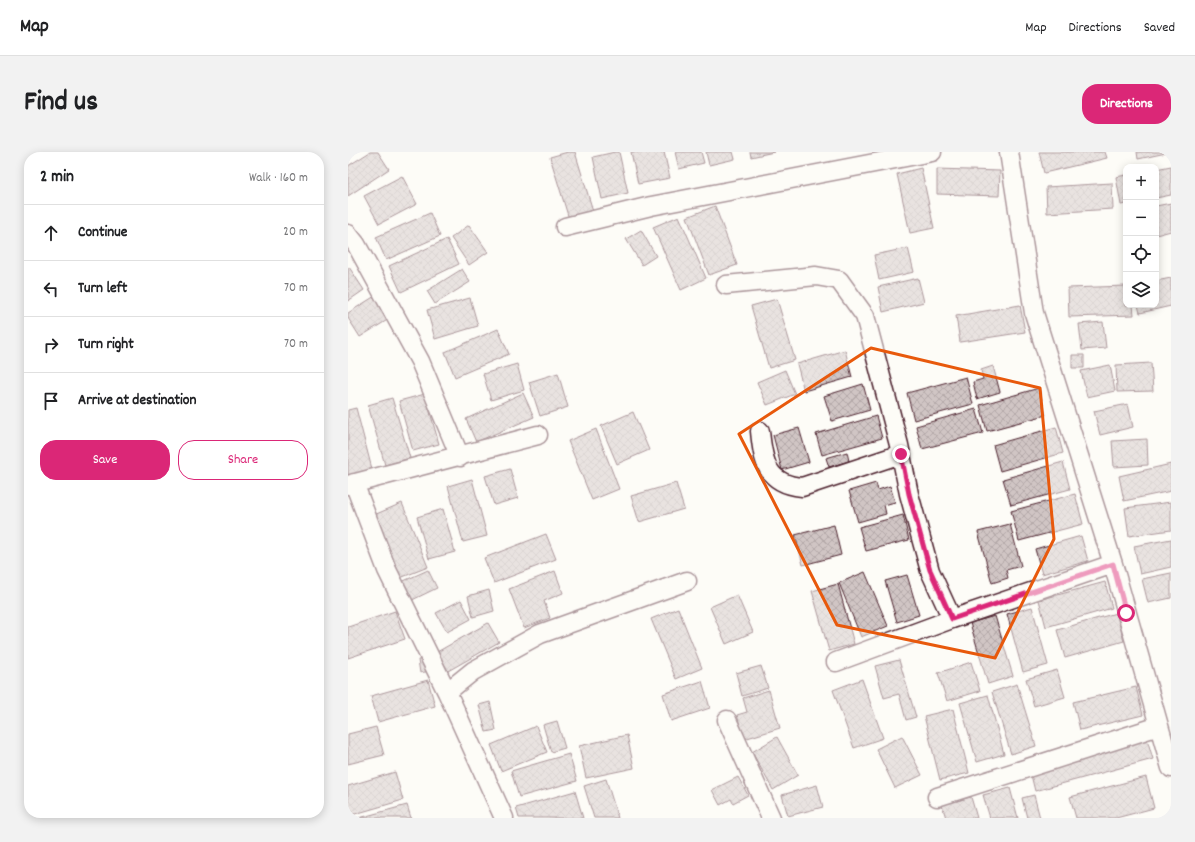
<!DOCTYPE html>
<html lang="en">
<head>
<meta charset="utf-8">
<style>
  :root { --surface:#fff; --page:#f2f2f2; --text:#202124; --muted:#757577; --line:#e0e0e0; --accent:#db2777 }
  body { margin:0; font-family:Dekko,sans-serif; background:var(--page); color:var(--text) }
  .controls { position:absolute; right:12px; top:12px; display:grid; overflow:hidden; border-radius:8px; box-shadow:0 2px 10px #0003 }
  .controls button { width:36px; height:36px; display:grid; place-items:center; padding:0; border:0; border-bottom:1px solid var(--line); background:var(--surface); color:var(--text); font:20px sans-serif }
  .stop { position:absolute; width:12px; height:12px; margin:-9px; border:3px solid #db2777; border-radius:50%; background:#fff }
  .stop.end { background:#db2777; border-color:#fff; box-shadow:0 1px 4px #0008 }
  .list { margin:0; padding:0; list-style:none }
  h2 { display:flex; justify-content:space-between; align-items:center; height:52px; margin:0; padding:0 16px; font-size:17px }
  h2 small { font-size:13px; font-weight:400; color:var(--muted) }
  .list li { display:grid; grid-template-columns:26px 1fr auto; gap:12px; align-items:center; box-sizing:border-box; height:56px; padding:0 16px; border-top:1px solid var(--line) }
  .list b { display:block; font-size:15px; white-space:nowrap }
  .list em { font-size:13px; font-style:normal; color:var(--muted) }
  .actions { display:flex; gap:8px; padding:12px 16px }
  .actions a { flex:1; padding:9px 0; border:1px solid var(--accent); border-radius:16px; text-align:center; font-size:14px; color:var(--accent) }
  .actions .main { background:var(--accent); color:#fff }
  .icon { flex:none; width:22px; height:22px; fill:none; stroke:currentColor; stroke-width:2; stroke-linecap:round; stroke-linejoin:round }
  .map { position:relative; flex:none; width:823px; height:666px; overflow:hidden; border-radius:16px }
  header { display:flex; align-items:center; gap:24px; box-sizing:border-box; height:56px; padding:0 20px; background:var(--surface); border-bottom:1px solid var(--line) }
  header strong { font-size:19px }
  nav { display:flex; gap:22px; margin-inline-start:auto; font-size:14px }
  .intro { display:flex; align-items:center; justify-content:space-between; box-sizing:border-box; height:96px; padding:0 24px }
  h1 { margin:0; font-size:28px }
  .button { padding:10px 18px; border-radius:16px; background:var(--accent); color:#fff; font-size:14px; font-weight:700 }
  main { display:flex; gap:24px; padding:0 24px }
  aside { flex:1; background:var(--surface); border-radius:16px; box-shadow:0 2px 10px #0003 }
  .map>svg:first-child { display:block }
  .building { fill:url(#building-cross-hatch); stroke:#4a1f2b }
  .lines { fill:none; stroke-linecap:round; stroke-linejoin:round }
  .minor-casing { stroke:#4a1f2b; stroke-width:21 }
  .minor { stroke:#fdfcf7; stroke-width:18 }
  .route { stroke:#db2777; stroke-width:5 }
  .marked { fill:none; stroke:#e8590c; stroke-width:3; stroke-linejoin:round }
</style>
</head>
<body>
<header>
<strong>Map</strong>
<nav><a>Map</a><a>Directions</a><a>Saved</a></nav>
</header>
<div class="intro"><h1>Find us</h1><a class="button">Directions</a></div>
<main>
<aside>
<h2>2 min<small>Walk · 160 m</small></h2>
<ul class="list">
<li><svg class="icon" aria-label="ahead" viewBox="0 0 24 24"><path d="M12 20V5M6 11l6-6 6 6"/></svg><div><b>Continue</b></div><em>20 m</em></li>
<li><svg class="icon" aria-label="left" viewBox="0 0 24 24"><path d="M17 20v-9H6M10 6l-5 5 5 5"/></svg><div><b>Turn left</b></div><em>70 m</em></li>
<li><svg class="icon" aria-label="right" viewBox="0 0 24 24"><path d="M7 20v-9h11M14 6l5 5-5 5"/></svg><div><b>Turn right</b></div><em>70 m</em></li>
<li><svg class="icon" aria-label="arrive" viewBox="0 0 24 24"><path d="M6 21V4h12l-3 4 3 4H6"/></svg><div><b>Arrive at destination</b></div></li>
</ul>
<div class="actions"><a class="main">Save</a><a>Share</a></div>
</aside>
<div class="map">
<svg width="823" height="666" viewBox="0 0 823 666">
  <defs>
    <pattern id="building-cross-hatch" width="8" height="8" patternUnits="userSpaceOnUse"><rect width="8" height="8" fill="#d0c5c4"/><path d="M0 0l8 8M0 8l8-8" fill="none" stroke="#b4a9a9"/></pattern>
  </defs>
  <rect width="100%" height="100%" fill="#fdfcf7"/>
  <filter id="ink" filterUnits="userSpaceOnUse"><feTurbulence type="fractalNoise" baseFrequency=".025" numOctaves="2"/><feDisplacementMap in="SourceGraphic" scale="8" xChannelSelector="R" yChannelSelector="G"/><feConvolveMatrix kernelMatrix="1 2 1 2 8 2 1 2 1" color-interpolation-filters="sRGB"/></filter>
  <g filter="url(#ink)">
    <path class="building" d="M 22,0 L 30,0 L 41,17 L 0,44 L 0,14 Z
      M 220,0 L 227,0 L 245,59 L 221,67 L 202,5 Z
      M 267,0 L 271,0 L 280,41 L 254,47 L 245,5 Z
      M 283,0 L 316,0 L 322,26 L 290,32 Z
      M 327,0 L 353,0 L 356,11 L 331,17 Z
      M 358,0 L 385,0 L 387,7 L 361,13 Z
      M 402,0 L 426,0 L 403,5 Z
      M 691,0 L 757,0 L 759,6 L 696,21 Z
      M 789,0 L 823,0 L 790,7 Z
      M 823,14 L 823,43 L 808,46 L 808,17 Z
      M 573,16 L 586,76 L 562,81 L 549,22 Z
      M 589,17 L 652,19 L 651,44 L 589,42 Z
      M 778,23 L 778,52 L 773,53 L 768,25 Z
      M 54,24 L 69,52 L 31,72 L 16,44 Z
      M 764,31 L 765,57 L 699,61 L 698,35 Z
      M 823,51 L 823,79 L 808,83 L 808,54 Z
      M 367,54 L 389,113 L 361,123 L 339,65 Z
      M 82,61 L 92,84 L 38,108 L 28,85 Z
      M 331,64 L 358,126 L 333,138 L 305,75 Z
      M 121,73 L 140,100 L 121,113 L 103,86 Z
      M 293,78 L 308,104 L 294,113 L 278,87 Z
      M 99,87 L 111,112 L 53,140 L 41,114 Z
      M 560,96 L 566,120 L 531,128 L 526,103 Z
      M 1,115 L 16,138 L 0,149 L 0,116 Z
      M 114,117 L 122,130 L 87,152 L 79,139 Z
      M 570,126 L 576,150 L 535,160 L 530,135 Z
      M 823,126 L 823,154 L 792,161 L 790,153 L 808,153 L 808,129 Z
      M 778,134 L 778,153 L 785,153 L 786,163 L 721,165 L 720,136 Z
      M 27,144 L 41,167 L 12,185 L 0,166 L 0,161 Z
      M 122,146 L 130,174 L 87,187 L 79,158 Z
      M 429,147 L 447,208 L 421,216 L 403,154 Z
      M 672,153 L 677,180 L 612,190 L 608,164 Z
      M 755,170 L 758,196 L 734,198 L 731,172 Z
      M 150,177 L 161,202 L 107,225 L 97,200 Z
      M 497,198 L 504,225 L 456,239 L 449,212 Z
      M 724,203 L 736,203 L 736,216 L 724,216 Z
      M 803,211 L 805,239 L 769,240 L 768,213 Z
      M 169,212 L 176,238 L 143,248 L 135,222 Z
      M 762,213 L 767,239 L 739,245 L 733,219 Z
      M 645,214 L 652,240 L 629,247 L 625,230 L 635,227 L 633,218 Z
      M 437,218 L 447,242 L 419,253 L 409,230 Z
      M 210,221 L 220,255 L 192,264 L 181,230 Z
      M 618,225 L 625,252 L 566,268 L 559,241 Z
      M 515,232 L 522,258 L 484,269 L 476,244 Z
      M 691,236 L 698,263 L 639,279 L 632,253 Z
      M 175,241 L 186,265 L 128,290 L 118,267 Z
      M 77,242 L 91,292 L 65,299 L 51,249 Z
      M 44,246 L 62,306 L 37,313 L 20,253 Z
      M 780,252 L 785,275 L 752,283 L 746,259 Z
      M 8,256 L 24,317 L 0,324 L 0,258 Z
      M 628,257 L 635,281 L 574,297 L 568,274 Z
      M 285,260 L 301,298 L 269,312 L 253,274 Z
      M 528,264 L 534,286 L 474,303 L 468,282 Z
      M 708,275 L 715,301 L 652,319 L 645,293 Z
      M 451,276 L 461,310 L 434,318 L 425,283 Z
      M 248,277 L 271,337 L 244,348 L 220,289 Z
      M 799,287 L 800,313 L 766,315 L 764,289 Z
      M 499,300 L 501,309 L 481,315 L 478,306 Z
      M 715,310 L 722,337 L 663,353 L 655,327 Z
      M 823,312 L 823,339 L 776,349 L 771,324 Z
      M 162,317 L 170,346 L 146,353 L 137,324 Z
      M 124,327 L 139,384 L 115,390 L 100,334 Z
      M 328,331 L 336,357 L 291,370 L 283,344 Z
      M 528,331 L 530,338 L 542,334 L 547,350 L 536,353 L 538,362 L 510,370 L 501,339 Z
      M 727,342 L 735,372 L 671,389 L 663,359 Z
      M 823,350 L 823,378 L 781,384 L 777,356 Z
      M 54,351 L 80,415 L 52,426 L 26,363 Z
      M 95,357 L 107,400 L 81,407 L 69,365 Z
      M 555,363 L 561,388 L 518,399 L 511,375 Z
      M 662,372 L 673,414 L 658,418 L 660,426 L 644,431 L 630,380 Z
      M 486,373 L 493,403 L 455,413 L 447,383 Z
      M 198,382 L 208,407 L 146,431 L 136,406 Z
      M 733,384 L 740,409 L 694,422 L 687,397 Z
      M 823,387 L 823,415 L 792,422 L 786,394 Z
      M 80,418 L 89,436 L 58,451 L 49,432 Z
      M 207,419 L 215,441 L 196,449 L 202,466 L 176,476 L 161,437 Z
      M 517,420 L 540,474 L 513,485 L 491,431 Z
      M 823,421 L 823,446 L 800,451 L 794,427 Z
      M 559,423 L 571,463 L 549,470 L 537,429 Z
      M 757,430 L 764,456 L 698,475 L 691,448 Z
      M 490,432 L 506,492 L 481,499 L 464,439 Z
      M 141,438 L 146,459 L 125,465 L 120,444 Z
      M 389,443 L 405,480 L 378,492 L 362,455 Z
      M 113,448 L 123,467 L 99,480 L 88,461 Z
      M 684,455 L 700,513 L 675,520 L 659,462 Z
      M 330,456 L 354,516 L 328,527 L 303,467 Z
      M 47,459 L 57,487 L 0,506 L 0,475 Z
      M 768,461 L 776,489 L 717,506 L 709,478 Z
      M 647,464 L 665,524 L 640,532 L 622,471 Z
      M 140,471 L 151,490 L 100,519 L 89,500 Z
      M 80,507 L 82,519 L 72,521 L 70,508 Z
      M 551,508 L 568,565 L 558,568 L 551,542 L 536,546 L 527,514 Z
      M 623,510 L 632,539 L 599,549 L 590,521 Z
      M 413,514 L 420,536 L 394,544 L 388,521 Z
      M 709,518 L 717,545 L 686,554 L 678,527 Z
      M 514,527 L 535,586 L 506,596 L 485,538 Z
      M 80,528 L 87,554 L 30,570 L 23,544 Z
      M 354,529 L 362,556 L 323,569 L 315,542 Z
      M 669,532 L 688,594 L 663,602 L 644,540 Z
      M 788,535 L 795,563 L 732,578 L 725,550 Z
      M 421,538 L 432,576 L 396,587 L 389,563 L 399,560 L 395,546 Z
      M 640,543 L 656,602 L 629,610 L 612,551 Z
      M 142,550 L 148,578 L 138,580 L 131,553 Z
      M 605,557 L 621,621 L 592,628 L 576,564 Z
      M 209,569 L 217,596 L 203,600 L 195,573 Z
      M 188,574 L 199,600 L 153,619 L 143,593 Z
      M 28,575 L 36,603 L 0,612 L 0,582 Z
      M 279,583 L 286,616 L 238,626 L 231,594 Z
      M 554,584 L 574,623 L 547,636 L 528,597 Z
      M 429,585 L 450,623 L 425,638 L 404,600 Z
      M 799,587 L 805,607 L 687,639 L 682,619 Z
      M 221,602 L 229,629 L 171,645 L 163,619 Z
      M 47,620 L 55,648 L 0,664 L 0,634 Z
      M 390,625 L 400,643 L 385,651 L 383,647 L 372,653 L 364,638 Z
      M 798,625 L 806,656 L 768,666 L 728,666 L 722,645 Z
      M 258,627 L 270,666 L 246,666 L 236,634 Z
      M 469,633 L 475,655 L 440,664 L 434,643 Z
      M 662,636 L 670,666 L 642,666 L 635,643 Z
      M 227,639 L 235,666 L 171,666 L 168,656 Z
      M 686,643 L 692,666 L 679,666 L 674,646 Z
      M 623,645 L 629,666 L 598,666 L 594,653 Z
      M 59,653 L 63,666 L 11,666 Z"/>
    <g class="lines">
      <defs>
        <path id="minor" d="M 661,0 L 686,161 L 765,412 L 823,616
          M 217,75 L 303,54 L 584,0
          M 0,82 L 8,92 L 72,209 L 112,305
          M 378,133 L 468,124 L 491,128 L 517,164 L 551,293 L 561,342 L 582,419 L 604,467 L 765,412
          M 412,279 C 415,310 419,332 454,335 L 553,302
          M 6,331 L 39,418 L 99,540 L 156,666
          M 0,333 L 190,283
          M 488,510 L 604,467
          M 99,540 L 125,519 L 192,482 L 339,429
          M 379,568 L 423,666
          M 589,645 L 811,574"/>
      </defs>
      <use href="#minor" class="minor-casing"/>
      <use href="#minor" class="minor"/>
    </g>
  </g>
  <g class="lines" filter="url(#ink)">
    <path class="route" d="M 553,302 L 561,342 L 582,418 L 604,467 L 765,412 L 778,461"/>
  </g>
  <path d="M0 0H823V666H0ZM 523,196 L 692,236 L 706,387 L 647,506 L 489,473 L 391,282 Z" fill="#fdfcf7" fill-opacity=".55" fill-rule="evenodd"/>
  <path class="marked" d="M 523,196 L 692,236 L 706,387 L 647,506 L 489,473 L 391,282 Z"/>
</svg>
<div class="controls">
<button>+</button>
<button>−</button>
<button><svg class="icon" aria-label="locate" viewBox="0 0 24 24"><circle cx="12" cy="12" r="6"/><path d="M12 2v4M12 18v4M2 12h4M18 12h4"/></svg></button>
<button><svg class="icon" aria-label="layers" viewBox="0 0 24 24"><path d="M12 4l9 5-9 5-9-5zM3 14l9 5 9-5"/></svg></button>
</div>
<div class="stop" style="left:778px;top:461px"></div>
<div class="stop end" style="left:553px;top:302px"></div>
</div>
</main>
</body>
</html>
